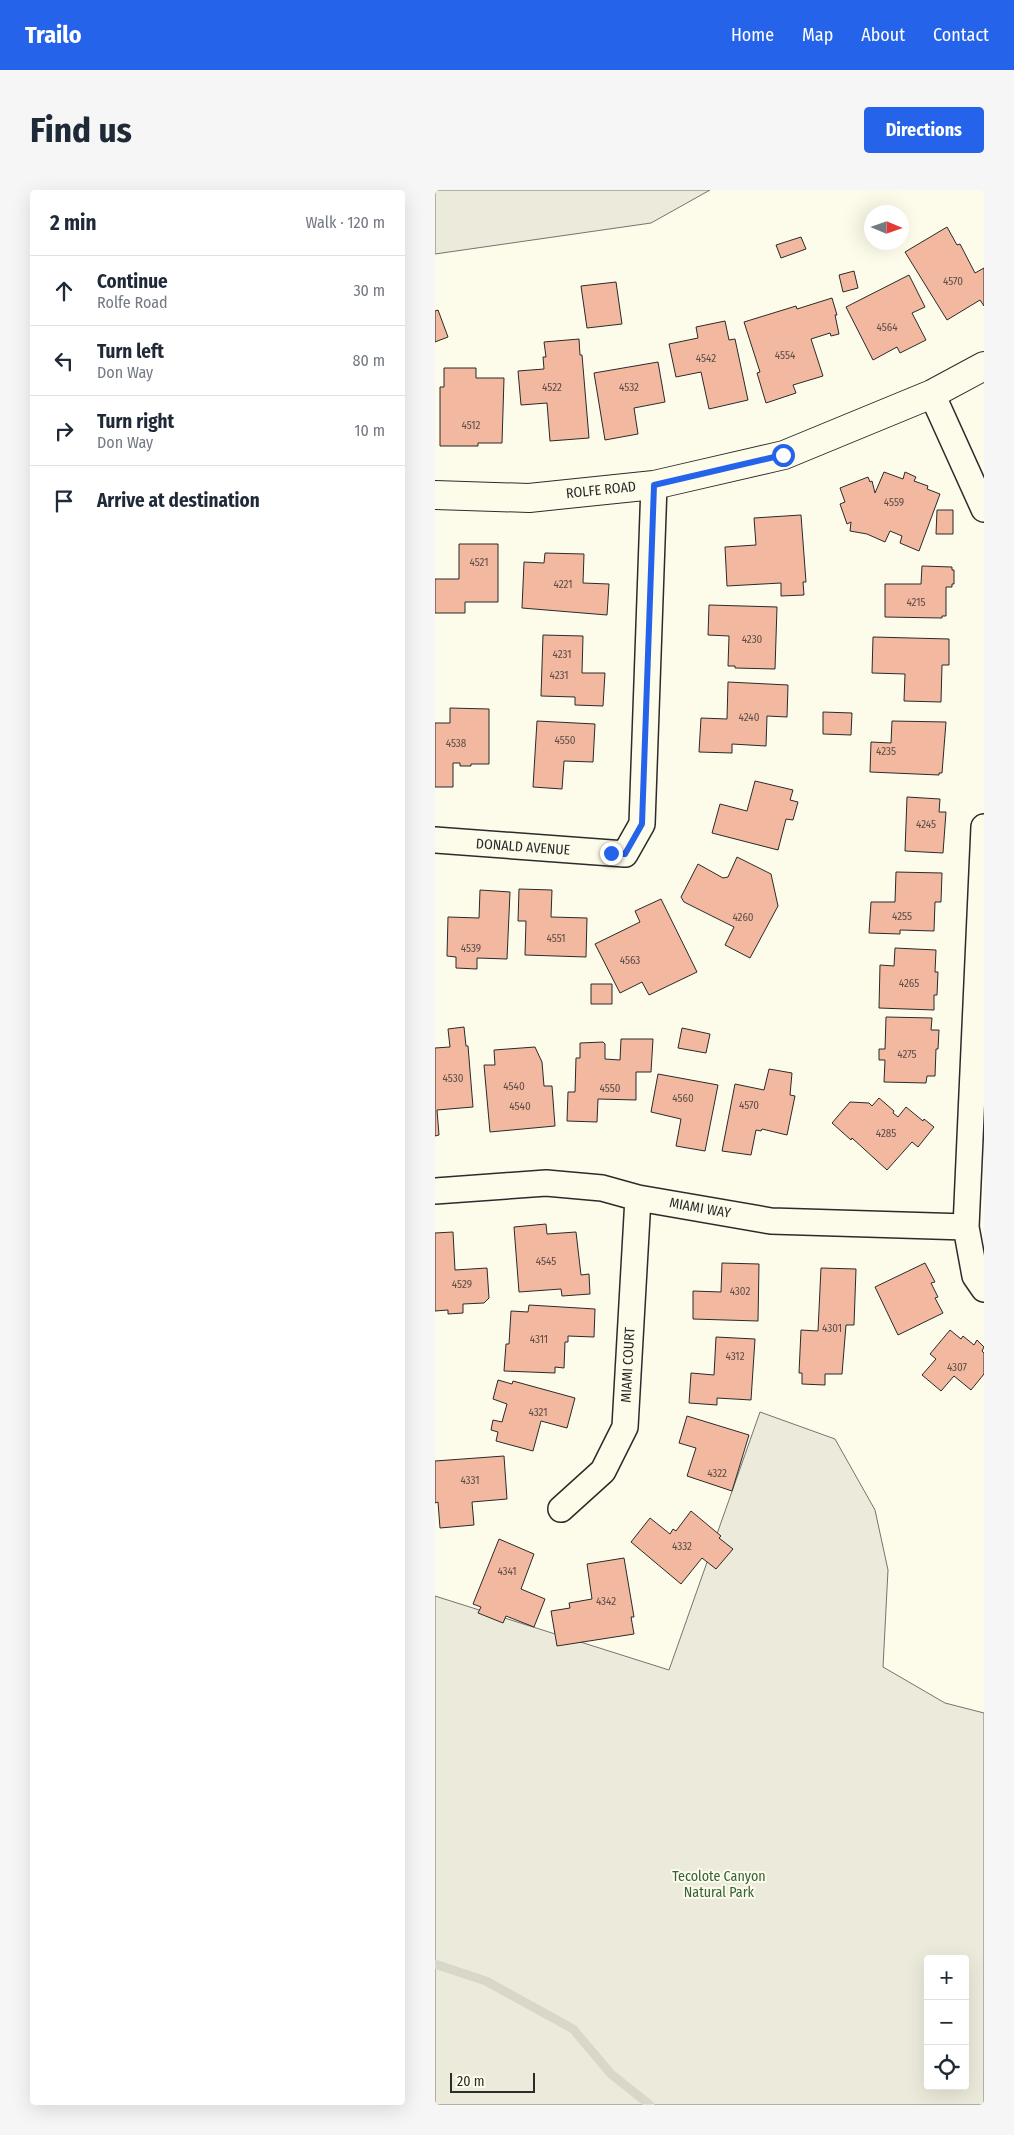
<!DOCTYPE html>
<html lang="en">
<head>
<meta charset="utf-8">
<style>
  :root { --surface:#fff; --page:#f6f6f7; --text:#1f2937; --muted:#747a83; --line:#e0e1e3; --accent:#2563eb }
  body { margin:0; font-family:"Fira Sans Condensed",sans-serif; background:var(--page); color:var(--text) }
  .controls { position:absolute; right:15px; bottom:15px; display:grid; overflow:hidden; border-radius:5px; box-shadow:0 5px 20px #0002 }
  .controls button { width:45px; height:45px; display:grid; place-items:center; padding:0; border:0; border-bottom:1px solid var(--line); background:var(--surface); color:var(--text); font:25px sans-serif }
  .compass { position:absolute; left:429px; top:15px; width:45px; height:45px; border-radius:50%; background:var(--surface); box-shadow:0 5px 20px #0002; rotate:92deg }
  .scale { position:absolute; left:15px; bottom:12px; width:85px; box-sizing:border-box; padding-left:5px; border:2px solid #2b2b2b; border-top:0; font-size:14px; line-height:18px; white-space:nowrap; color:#2b2b2b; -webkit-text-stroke:4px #fdfbea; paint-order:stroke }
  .stop { position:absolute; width:15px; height:15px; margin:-11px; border:4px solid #2563eb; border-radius:50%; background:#fff }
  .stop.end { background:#2563eb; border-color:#fff; box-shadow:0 1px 5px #0008 }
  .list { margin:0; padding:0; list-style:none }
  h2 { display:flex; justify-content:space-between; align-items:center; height:65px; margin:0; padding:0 20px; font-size:21px }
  h2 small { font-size:16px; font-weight:400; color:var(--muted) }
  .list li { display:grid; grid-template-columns:32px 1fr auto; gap:15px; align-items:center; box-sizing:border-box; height:70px; padding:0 20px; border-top:1px solid var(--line) }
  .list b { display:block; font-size:19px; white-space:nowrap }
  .list p { margin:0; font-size:16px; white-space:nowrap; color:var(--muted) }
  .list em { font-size:16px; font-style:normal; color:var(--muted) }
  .icon { flex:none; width:28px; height:28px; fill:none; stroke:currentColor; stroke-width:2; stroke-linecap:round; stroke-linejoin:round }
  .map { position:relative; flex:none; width:549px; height:1915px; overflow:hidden; border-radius:5px }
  header { display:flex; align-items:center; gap:30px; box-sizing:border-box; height:70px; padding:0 25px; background:var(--accent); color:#fff }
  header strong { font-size:24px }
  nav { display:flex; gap:28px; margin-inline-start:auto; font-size:18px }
  .intro { display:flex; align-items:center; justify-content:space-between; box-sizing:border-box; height:120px; padding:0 30px }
  h1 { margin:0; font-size:35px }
  .button { padding:12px 22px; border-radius:5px; background:var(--accent); color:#fff; font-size:18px; font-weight:700 }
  main { display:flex; gap:30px; padding:0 30px }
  aside { flex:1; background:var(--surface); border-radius:5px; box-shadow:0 5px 20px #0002 }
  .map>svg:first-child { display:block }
  .green { fill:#ecebdb; stroke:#74746e; fill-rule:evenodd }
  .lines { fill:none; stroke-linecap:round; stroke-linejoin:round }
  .stream { stroke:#d8d7c9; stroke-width:9 }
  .building { fill:#f2b8a0; stroke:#2b2b2b }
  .street-casing { stroke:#2b2b2b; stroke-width:28 }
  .secondary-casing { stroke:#2b2b2b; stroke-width:30 }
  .street { stroke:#fdfbea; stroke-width:25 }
  .secondary { stroke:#fdfbea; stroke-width:28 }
  .route { stroke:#2563eb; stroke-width:6 }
  .labels { text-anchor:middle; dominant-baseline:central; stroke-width:4; stroke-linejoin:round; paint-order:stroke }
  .number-label { font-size:11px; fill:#5d4e48 }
  .street-label { font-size:14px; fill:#2b2b2b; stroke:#fdfbea }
  .park-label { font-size:14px; fill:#34623c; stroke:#fdfbea }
</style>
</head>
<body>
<header>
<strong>Trailo</strong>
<nav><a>Home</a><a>Map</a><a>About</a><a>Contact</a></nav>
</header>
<div class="intro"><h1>Find us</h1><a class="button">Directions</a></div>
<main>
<aside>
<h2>2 min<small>Walk · 120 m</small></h2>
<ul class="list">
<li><svg class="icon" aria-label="ahead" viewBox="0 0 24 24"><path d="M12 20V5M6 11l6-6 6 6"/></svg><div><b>Continue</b><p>Rolfe Road</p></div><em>30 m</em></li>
<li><svg class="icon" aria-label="left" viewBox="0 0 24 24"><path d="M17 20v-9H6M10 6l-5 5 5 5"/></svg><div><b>Turn left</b><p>Don Way</p></div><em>80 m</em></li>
<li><svg class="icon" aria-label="right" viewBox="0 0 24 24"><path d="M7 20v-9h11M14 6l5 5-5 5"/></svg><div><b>Turn right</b><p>Don Way</p></div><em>10 m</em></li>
<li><svg class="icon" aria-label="arrive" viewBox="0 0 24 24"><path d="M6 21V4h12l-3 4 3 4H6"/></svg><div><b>Arrive at destination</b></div></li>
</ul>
</aside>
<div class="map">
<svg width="549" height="1915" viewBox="0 0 549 1915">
  <rect width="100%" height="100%" fill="#fdfbea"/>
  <path class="green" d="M 0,0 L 275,0 L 216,33 L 0,64 Z
    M 325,1222 L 400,1249 L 440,1320 L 453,1380 L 448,1477 L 510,1513 L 549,1523 L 549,1915 L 0,1915 L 0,1406 L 234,1480 ZM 493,1769 L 530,1769 L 530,1896 L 493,1896 Z"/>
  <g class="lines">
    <path class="stream" d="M 0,1774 L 51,1791 L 138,1839 L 176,1884 L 215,1915"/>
  </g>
  <path class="building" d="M 512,37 L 522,55 L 525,54 L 540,83 L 549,78 L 549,116 L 545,110 L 512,130 L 470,62 Z
    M 366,47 L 371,59 L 346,68 L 341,55 Z
    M 419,81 L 423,98 L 408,102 L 404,85 Z
    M 474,85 L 490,117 L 477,123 L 491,150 L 465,163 L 462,157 L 438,170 L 411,117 Z
    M 181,92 L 187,134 L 152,138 L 146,96 Z
    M 397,108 L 402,125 L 400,125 L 404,144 L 396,146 L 395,143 L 376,149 L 388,186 L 358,195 L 361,203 L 331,213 L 322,183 L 325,182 L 309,132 L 361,116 L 362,119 Z
    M 3,120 L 13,147 L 0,152 L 0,121 Z
    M 290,131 L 294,150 L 300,149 L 313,210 L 274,219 L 266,182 L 241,187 L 234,154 L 263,148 L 261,137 Z
    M 144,149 L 145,165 L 147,165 L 154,248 L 115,251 L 112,213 L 86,215 L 83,181 L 109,179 L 108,167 L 111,167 L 109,152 Z
    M 223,172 L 230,212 L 199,218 L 203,244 L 170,250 L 159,183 Z
    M 9,178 L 41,178 L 41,188 L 69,188 L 67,253 L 43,253 L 43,256 L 5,256 L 5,197 L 9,197 Z
    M 449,282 L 468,289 L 470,282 L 481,287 L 479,291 L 493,296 L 492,299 L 505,304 L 484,361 L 465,353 L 467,346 L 455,341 L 450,352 L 432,344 L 415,341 L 416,332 L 412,334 L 405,314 L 410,312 L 405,298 L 433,287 L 435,292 L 437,291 L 440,303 Z
    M 502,320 L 518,320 L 518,344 L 501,344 Z
    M 366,325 L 371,392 L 368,392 L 369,405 L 346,406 L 346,393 L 292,396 L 290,357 L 321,355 L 319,328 Z
    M 24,354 L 63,354 L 63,412 L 30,412 L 30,423 L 0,423 L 0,389 L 24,389 Z
    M 110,363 L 149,364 L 148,393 L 174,394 L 172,425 L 87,418 L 89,372 L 109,373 Z
    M 487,376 L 517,377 L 517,380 L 519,380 L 519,394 L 517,394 L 517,397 L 511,397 L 511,426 L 507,426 L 507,428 L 450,427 L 450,394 L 486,394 Z
    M 274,415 L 342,417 L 340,479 L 300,478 L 300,476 L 293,476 L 294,446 L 273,445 Z
    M 108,445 L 148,446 L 147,483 L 170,483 L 168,516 L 140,515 L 140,507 L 106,506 Z
    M 438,447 L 514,449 L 514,475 L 507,475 L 506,512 L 469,511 L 470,484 L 437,483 Z
    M 293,492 L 353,495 L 352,527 L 332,526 L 331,556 L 297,554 L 297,563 L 264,562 L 266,528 L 292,529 Z
    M 15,518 L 54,519 L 54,574 L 36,574 L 36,576 L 25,576 L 25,573 L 18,573 L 18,597 L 0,597 L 0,533 L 15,533 Z
    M 388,522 L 417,523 L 416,545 L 388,544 Z
    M 102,531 L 160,534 L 158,572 L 129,571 L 127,599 L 98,597 Z
    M 457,531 L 511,532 L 507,583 L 504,583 L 504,585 L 435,582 L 436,552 L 456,553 Z
    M 320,591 L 358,600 L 355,610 L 363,612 L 358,630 L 351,629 L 343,660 L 277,643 L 285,614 L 312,621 Z
    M 472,607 L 505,609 L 504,622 L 511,622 L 508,663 L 470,661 Z
    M 302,667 L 336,684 L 343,716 L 315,768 L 290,755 L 299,737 L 249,712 L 246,707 L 263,674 L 288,688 L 293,687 Z
    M 461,682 L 507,683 L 506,712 L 500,712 L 499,741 L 465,740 L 465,744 L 434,743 L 436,712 L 460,712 Z
    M 84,699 L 117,700 L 116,727 L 152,728 L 151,767 L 90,765 L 91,731 L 83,731 Z
    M 45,700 L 75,702 L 72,769 L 42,768 L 42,779 L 21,778 L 21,767 L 12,766 L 13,727 L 44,728 Z
    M 226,709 L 262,782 L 214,805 L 207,792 L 185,803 L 160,754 L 205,732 L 200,721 Z
    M 460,758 L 501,760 L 500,782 L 503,782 L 502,805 L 499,805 L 499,820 L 444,818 L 445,775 L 459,776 Z
    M 156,794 L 177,794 L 177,814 L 156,814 Z
    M 451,827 L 497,828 L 496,840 L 504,840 L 503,859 L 501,859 L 500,886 L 492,886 L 491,893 L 449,892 L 450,870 L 444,870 L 444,859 L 450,859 Z
    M 29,837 L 31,856 L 33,856 L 38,917 L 2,920 L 4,945 L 0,946 L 0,858 L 15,857 L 13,839 Z
    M 247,838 L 275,844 L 271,863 L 243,858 Z
    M 186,849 L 218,849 L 216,882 L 201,882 L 201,910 L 163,909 L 162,932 L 132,931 L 133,902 L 140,902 L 141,868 L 145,868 L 145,853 L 168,852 L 170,854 L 170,869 L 185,870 Z
    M 100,857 L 107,872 L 109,896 L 117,896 L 120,936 L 55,942 L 49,875 L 60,875 L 59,860 Z
    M 334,879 L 357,883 L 355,905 L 360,906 L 352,945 L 327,939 L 326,941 L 321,940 L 316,965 L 287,961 L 300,894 L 329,900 Z
    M 223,884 L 283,895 L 270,961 L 241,956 L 246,929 L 216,922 Z
    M 444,908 L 459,921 L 458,923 L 463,927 L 471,917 L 488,931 L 489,929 L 499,937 L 483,957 L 477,952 L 452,980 L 417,948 L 416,950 L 397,933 L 415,912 L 434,913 L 437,916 Z
    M 111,1034 L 112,1044 L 141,1042 L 146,1085 L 154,1084 L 155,1104 L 127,1106 L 126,1099 L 84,1102 L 79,1037 Z
    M 18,1042 L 20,1080 L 52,1078 L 54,1108 L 49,1113 L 28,1114 L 28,1123 L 13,1124 L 13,1120 L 0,1121 L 0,1043 Z
    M 287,1073 L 324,1074 L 323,1131 L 258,1129 L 258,1101 L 286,1102 Z
    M 490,1073 L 500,1092 L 496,1093 L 503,1107 L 500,1108 L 508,1123 L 463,1145 L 440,1097 Z
    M 386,1078 L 421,1079 L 419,1135 L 411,1135 L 407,1184 L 390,1184 L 390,1195 L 367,1194 L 367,1183 L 364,1183 L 366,1140 L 383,1141 Z
    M 94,1115 L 160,1119 L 159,1147 L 133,1146 L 133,1152 L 130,1152 L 129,1178 L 120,1177 L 120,1183 L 69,1181 L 71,1154 L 74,1154 L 76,1121 L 93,1122 Z
    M 515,1140 L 526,1149 L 528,1146 L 539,1155 L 542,1150 L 549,1157 L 547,1161 L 549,1163 L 549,1184 L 536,1200 L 519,1186 L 506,1201 L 487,1185 L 501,1169 L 495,1164 Z
    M 281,1147 L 320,1149 L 316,1210 L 282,1208 L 282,1215 L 254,1213 L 256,1183 L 279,1185 Z
    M 63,1190 L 77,1194 L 78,1191 L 140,1208 L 132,1238 L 106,1231 L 98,1261 L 61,1251 L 63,1242 L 56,1240 L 58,1230 L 67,1232 L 72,1214 L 58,1209 Z
    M 252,1226 L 314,1245 L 297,1301 L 252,1286 L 261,1258 L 244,1253 Z
    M 69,1266 L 72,1309 L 37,1312 L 39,1335 L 5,1338 L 3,1312 L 0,1313 L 0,1271 Z
    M 256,1321 L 286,1346 L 284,1348 L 298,1359 L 281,1379 L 267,1368 L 246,1394 L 196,1352 L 215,1328 L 235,1344 L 238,1339 L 241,1341 Z
    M 64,1349 L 99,1364 L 86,1399 L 110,1409 L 99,1437 L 71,1426 L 68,1433 L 43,1423 L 46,1417 L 38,1414 Z
    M 189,1368 L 199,1427 L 196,1427 L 199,1444 L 122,1456 L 116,1421 L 135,1418 L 134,1413 L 157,1409 L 152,1374 Z"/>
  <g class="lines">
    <defs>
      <path id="street" d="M 497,204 L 549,319
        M 549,637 L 531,1037 L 540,1086 L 549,1099
        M 0,650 L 190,664 L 207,634 L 219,295
        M 0,1001 L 111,993 L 167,998 L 203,1008 L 336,1031 L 531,1037
        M 126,1319 L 168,1281 L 190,1237 L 203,1008"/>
      <path id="secondary" d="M 0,305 L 94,308 L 219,295 L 349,265 L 497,204 L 549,176"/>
    </defs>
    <use href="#street" class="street-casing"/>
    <use href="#secondary" class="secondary-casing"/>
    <use href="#street" class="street"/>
    <use href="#secondary" class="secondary"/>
  </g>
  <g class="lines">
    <path class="route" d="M 176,663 L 190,664 L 207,634 L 219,295 L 348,265"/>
  </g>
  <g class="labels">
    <g class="number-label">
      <text x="518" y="91">4570</text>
      <text x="452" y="137">4564</text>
      <text x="350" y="165">4554</text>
      <text x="271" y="168">4542</text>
      <text x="117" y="197">4522</text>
      <text x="194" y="197">4532</text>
      <text x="36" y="235">4512</text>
      <text x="459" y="312">4559</text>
      <text x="44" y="372">4521</text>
      <text x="128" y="394">4221</text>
      <text x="481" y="412">4215</text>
      <text x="317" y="449">4230</text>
      <text x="127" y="464">4231</text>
      <text x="124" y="485">4231</text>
      <text x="314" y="527">4240</text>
      <text x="130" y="550">4550</text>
      <text x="21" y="553">4538</text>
      <text x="451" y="561">4235</text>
      <text x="491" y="634">4245</text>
      <text x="467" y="726">4255</text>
      <text x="308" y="727">4260</text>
      <text x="121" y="748">4551</text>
      <text x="36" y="758">4539</text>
      <text x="195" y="770">4563</text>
      <text x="474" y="793">4265</text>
      <text x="472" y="864">4275</text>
      <text x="18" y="888">4530</text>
      <text x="79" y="896">4540</text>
      <text x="175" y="898">4550</text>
      <text x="248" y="908">4560</text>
      <text x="314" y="915">4570</text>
      <text x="85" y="916">4540</text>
      <text x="451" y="943">4285</text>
      <text x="111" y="1071">4545</text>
      <text x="27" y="1094">4529</text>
      <text x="305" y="1101">4302</text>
      <text x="397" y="1138">4301</text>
      <text x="104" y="1149">4311</text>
      <text x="300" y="1166">4312</text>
      <text x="522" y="1177">4307</text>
      <text x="103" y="1222">4321</text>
      <text x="282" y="1283">4322</text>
      <text x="35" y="1290">4331</text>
      <text x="247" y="1356">4332</text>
      <text x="72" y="1381">4341</text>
      <text x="171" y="1411">4342</text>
    </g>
    <g class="street-label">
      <text transform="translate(166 300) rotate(-6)">ROLFE ROAD</text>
      <text transform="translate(88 657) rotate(4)">DONALD AVENUE</text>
      <text transform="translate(265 1018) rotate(10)">MIAMI WAY</text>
      <text transform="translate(193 1175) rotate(-87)">MIAMI COURT</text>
    </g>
    <g class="park-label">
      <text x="284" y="1686">Tecolote Canyon<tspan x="284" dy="16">Natural Park</tspan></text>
    </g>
  </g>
</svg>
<div class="controls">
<button>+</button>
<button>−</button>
<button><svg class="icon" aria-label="locate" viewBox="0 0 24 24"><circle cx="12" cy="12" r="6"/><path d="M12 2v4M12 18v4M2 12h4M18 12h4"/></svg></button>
</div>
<svg class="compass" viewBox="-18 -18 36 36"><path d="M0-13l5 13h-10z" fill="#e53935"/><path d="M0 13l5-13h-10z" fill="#747a83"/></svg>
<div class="scale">20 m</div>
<div class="stop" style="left:348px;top:265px"></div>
<div class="stop end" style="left:176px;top:663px"></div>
</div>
</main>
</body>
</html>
